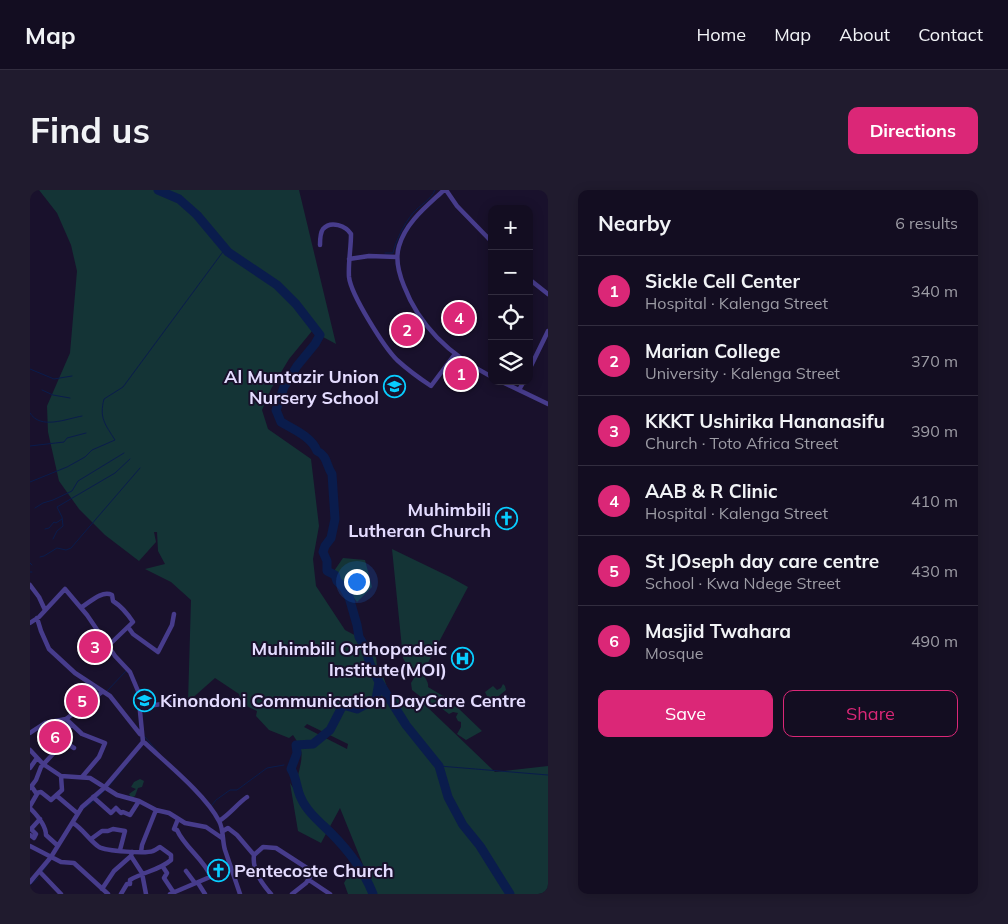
<!DOCTYPE html>
<html lang="en">
<head>
<meta charset="utf-8">
<style>
  :root { --surface:#130d21; --page:#201b2e; --text:#f1f3f6; --muted:#9d9ca5; --line:#322d3f; --accent:#db2777 }
  body { margin:0; font-family:Mulish,sans-serif; background:var(--page); color:var(--text) }
  .controls { position:absolute; right:15px; top:15px; display:grid; overflow:hidden; border-radius:10px; box-shadow:0 2px 12px #0003 }
  .controls button { width:45px; height:45px; display:grid; place-items:center; padding:0; border:0; border-bottom:1px solid var(--line); background:var(--surface); color:var(--text); font:25px sans-serif }
  .you { position:absolute; left:326px; top:391px; width:18px; height:18px; margin:-12px; border:4px solid #fff; border-radius:50%; background:#1a73e8; box-shadow:0 0 0 8px #1a73e833 }
  .badge { display:grid; place-items:center; width:32px; height:32px; border-radius:50%; background:var(--accent); color:#fff; font-size:16px; font-weight:700 }
  .pin { position:absolute; translate:-50% -50%; border:2px solid #fff; box-shadow:0 1px 5px #0006 }
  .list { margin:0; padding:0; list-style:none }
  h2 { display:flex; justify-content:space-between; align-items:center; height:65px; margin:0; padding:0 20px; font-size:21px }
  h2 small { font-size:16px; font-weight:400; color:var(--muted) }
  .list li { display:grid; grid-template-columns:32px 1fr auto; gap:15px; align-items:center; box-sizing:border-box; height:70px; padding:0 20px; border-top:1px solid var(--line) }
  .list b { display:block; font-size:19px; white-space:nowrap }
  .list p { margin:0; font-size:16px; white-space:nowrap; color:var(--muted) }
  .list em { font-size:16px; font-style:normal; color:var(--muted) }
  .actions { display:flex; gap:10px; padding:15px 20px }
  .actions a { flex:1; padding:11px 0; border:1px solid var(--accent); border-radius:10px; text-align:center; font-size:18px; color:var(--accent) }
  .actions .main { background:var(--accent); color:#fff }
  .icon { flex:none; width:28px; height:28px; fill:none; stroke:currentColor; stroke-width:2; stroke-linecap:round; stroke-linejoin:round }
  .map { position:relative; flex:none; width:518px; height:704px; overflow:hidden; border-radius:10px }
  header { display:flex; align-items:center; gap:30px; box-sizing:border-box; height:70px; padding:0 25px; background:var(--surface); border-bottom:1px solid var(--line) }
  header strong { font-size:24px }
  nav { display:flex; gap:28px; margin-inline-start:auto; font-size:18px }
  .intro { display:flex; align-items:center; justify-content:space-between; box-sizing:border-box; height:120px; padding:0 30px }
  h1 { margin:0; font-size:35px }
  .button { padding:12px 22px; border-radius:10px; background:var(--accent); color:#fff; font-size:18px; font-weight:700 }
  main { display:flex; gap:30px; padding:0 30px }
  aside { flex:1; background:var(--surface); border-radius:10px; box-shadow:0 2px 12px #0003 }
  .map>svg:first-child { display:block }
  .green { fill:#143436; fill-rule:evenodd }
  .lines { fill:none; stroke-linecap:round; stroke-linejoin:round }
  .stream { stroke:#0a1c4c; stroke-width:1 }
  .river { stroke:#0a1c4c; stroke-width:9 }
  .minor { stroke:#473c8c; stroke-width:4.5 }
  .labels { text-anchor:middle; dominant-baseline:central; stroke-width:4; stroke-linejoin:round; paint-order:stroke }
  .poi-label { font-size:18px; font-weight:bold; fill:#e4dcff; stroke:#19112c; text-anchor:end }
</style>
</head>
<body>
<header>
<strong>Map</strong>
<nav><a>Home</a><a>Map</a><a>About</a><a>Contact</a></nav>
</header>
<div class="intro"><h1>Find us</h1><a class="button">Directions</a></div>
<main>
<div class="map">
<svg width="518" height="704" viewBox="0 0 518 704">
  <rect width="100%" height="100%" fill="#19112c"/>
  <path class="green" d="M 9,0 L 269,0 L 306,154 L 282,141 L 259,169 L 241,199 L 232,220 L 238,239 L 281,269 L 289,336 L 283,369 L 286,396 L 315,440 L 345,456 L 347,476 L 353,486 L 360,505 L 392,512 L 465,582 L 518,576 L 518,704 L 318,704 L 314,693 L 320,683 L 340,692 L 310,618 L 291,653 L 268,641 L 260,593 L 267,604 C 264,588 274,574 271,560 C 270,555 266,550 263,545 L 259,548 L 239,540 L 226,526 L 227,521 L 212,514 L 209,504 L 185,488 L 158,512 L 161,410 L 141,392 L 115,379 L 135,374 L 128,361 L 127,342 L 124,342 L 126,352 L 109,371 L 75,345 L 49,319 L 29,291 L 18,242 L 17,216 L 40,163 L 47,81 L 41,55 L 27,23 ZM 277,534 L 318,554 L 317,559 L 274,537 Z
    M 362,359 L 420,387 L 438,397 L 392,484 C 395,487 399,493 398,497 L 418,509 L 422,516 L 427,517 L 452,541 L 436,550 L 427,544 L 431,537 L 431,532 L 428,531 L 426,527 L 428,523 L 423,522 L 419,524 L 406,514 L 404,515 L 397,511 L 397,509 L 391,507 L 382,500 L 381,493 L 384,488 L 373,468 Z
    M 313,368 L 335,370 L 342,397 L 327,412 L 304,381 Z
    M 473,494 L 475,496 L 476,500 L 459,514 L 454,509 L 457,506 L 455,502 L 463,496 L 467,500 L 471,498 Z
    M 110,589 L 114,591 L 112,597 L 108,598 L 105,606 L 101,608 L 99,604 L 106,599 L 101,597 L 104,592 Z"/>
  <g class="lines">
    <path class="stream" d="M 355,63 L 363,63 C 366,50 374,34 383,23 C 390,15 401,10 405,0
      M 0,179 L 24,189 L 42,186
      M 12,200 L 23,205 L 40,208
      M 0,223 C 10,240 36,229 52,226
      M 0,256 L 34,252 L 37,248 L 56,243
      M 0,292 L 37,277 L 55,267 L 62,260 L 85,250 C 75,234 69,228 74,209 L 93,197 L 195,59
      M 5,318 L 13,313 L 23,310 L 42,301 L 48,291 L 94,263
      M 15,339 L 19,338 L 24,332 L 26,333 L 32,329
      M 23,349 L 27,341 L 33,336 L 32,327 L 27,317 L 85,283 L 100,269
      M 10,367 L 14,366 L 27,358 L 36,360 L 41,358 L 110,278
      M 0,373 L 2,375
      M 0,382 L 2,382
      M 76,502 L 96,481
      M 115,547 L 127,561
      M 409,576 L 518,585
      M 79,596 L 102,568
      M 67,608 L 75,600
      M 182,615 L 186,610 L 200,600 L 207,600 L 237,578 L 254,575
      M 53,619 L 64,611
      M 12,682 L 18,674
      M 0,695 L 8,688"/>
    <path class="river" d="M 128,0 L 149,9 L 167,25 L 198,62 L 247,95 L 266,114 L 290,145 L 285,154 L 267,176 L 254,197 L 246,220 L 251,232 C 263,239 282,247 287,261 C 298,266 296,276 302,284 L 305,329 L 301,348 L 295,356 L 293,362 L 297,371 L 297,381 L 305,385 L 307,391 L 314,398 L 319,407 L 327,435 L 329,447 L 335,457 L 340,474 L 349,492 L 376,535 L 409,576 L 418,607 L 433,635 L 450,656 L 480,704
      M 343,704 C 334,681 319,661 301,643 C 291,633 277,622 271,608 C 266,598 267,588 261,579 L 267,563 L 266,555 L 283,554 L 300,540 L 313,515 L 327,519 L 346,509 L 349,492"/>
    <path class="minor" d="M 414,0 C 397,16 376,32 369,56 C 365,69 369,84 374,96 C 390,138 423,167 462,187
      M 416,0 L 427,16 L 462,52
      M 290,55 C 290,50 290,43 293,39 C 301,30 316,36 321,44 C 321,59 318,73 319,87 C 321,105 354,157 367,170 C 378,180 389,188 401,196 L 425,164
      M 319,69 L 339,66 L 367,67
      M 499,89 L 518,104
      M 499,180 L 518,141
      M 470,191 L 518,214
      M 489,200 L 494,191
      M 0,395 L 9,407 L 15,420
      M 52,417 C 60,412 72,400 82,405 L 83,411 C 91,416 97,423 103,432 L 78,456
      M 7,428 L 11,441 L 19,459 L 45,483 L 80,506 L 110,544
      M 0,433 L 9,427 L 35,399 L 57,425 L 85,466 L 100,482 L 108,501 L 113,552
      M 98,437 L 103,444 L 128,462 L 142,435 L 144,424
      M 110,517 L 147,512
      M 36,529 L 52,544 L 75,553 L 69,567 L 52,587
      M 0,543 L 15,533 L 36,529 L 72,502
      M 33,551 L 44,558
      M 113,552 L 115,553 C 136,573 176,605 189,631 C 194,640 192,650 195,660 C 200,675 205,689 210,704
      M 0,560 L 13,574 L 31,586 L 60,588 L 87,605 L 109,611 L 126,620 L 139,623 L 155,633 L 176,637 L 192,648
      M 0,578 L 7,568
      M 2,597 L 6,603 L 11,602 L 21,610 L 32,600 L 31,586
      M 0,598 L 6,590 L 11,577 L 33,553 L 35,543 L 41,535
      M 27,606 L 47,623
      M 63,607 L 81,623 L 86,618 L 91,623 L 93,622 L 100,625 L 109,611
      M 0,616 L 7,604
      M 0,618 C 7,625 16,635 16,645 L 27,655
      M 148,629 L 144,639 L 147,640 C 155,658 174,669 181,687
      M 189,631 C 200,624 207,614 217,607
      M 43,633 C 53,639 59,650 69,657 C 76,661 116,664 123,661 C 126,660 128,658 130,657 L 141,665 L 141,670 C 130,680 113,682 100,690 L 100,694 L 97,694 L 91,704
      M 193,641 L 198,638 L 207,645 L 224,665 C 222,679 231,693 241,704
      M 0,645 L 4,648 L 6,644 L 1,639 L 10,629
      M 61,649 L 72,641 L 78,641 L 83,639 L 95,641 L 90,660
      M 0,656 L 31,672 L 44,673 L 78,704
      M 102,662 L 101,666 L 112,683 L 116,704
      M 111,662 L 112,655 L 126,620
      M 224,665 L 233,657 L 246,658 L 280,680 L 282,684 L 276,693 L 262,704
      M 133,677 L 137,683 L 134,688 L 144,703
      M 156,681 L 165,693
      M 10,682 L 31,704
      M 279,690 L 300,704
      M 0,692 L 21,667 L 52,617 L 74,598 L 113,552
      M 168,693 L 175,704
      M 72,699 L 84,681 L 101,666
      M 140,704 L 201,678"/>
  </g>
  <defs>
    <symbol id="school-ring" viewBox="-11 -11 22 22"><circle r="9.5" fill="#19112c" stroke="#08cdff" stroke-width="1.5"/><path d="M0-5L7-2L0 1L-7-2ZM-4 1L0 2.5L4 1V4Q0 6-4 4Z" fill="#08cdff"/></symbol>
    <symbol id="church-ring" viewBox="-11 -11 22 22"><circle r="9.5" fill="#19112c" stroke="#08cdff" stroke-width="1.5"/><path d="M-1.2-6h2.4v3.5h3.3v2.4h-3.3V6h-2.4V-.1h-3.3v-2.4h3.3Z" fill="#08cdff"/></symbol>
    <symbol id="hospital-ring" viewBox="-11 -11 22 22"><circle r="9.5" fill="#19112c" stroke="#08cdff" stroke-width="1.5"/><path d="M-5-5h3v3.5h4V-5h3V5h-3V1.5h-4V5h-3Z" fill="#08cdff"/></symbol>
  </defs>
  <g fill-rule="evenodd">
    <use href="#school-ring" x="352" y="184" width="25" height="25"/>
    <use href="#church-ring" x="464" y="316" width="25" height="25"/>
    <use href="#hospital-ring" x="420" y="456" width="25" height="25"/>
    <use href="#school-ring" x="102" y="498" width="25" height="25"/>
    <use href="#church-ring" x="176" y="668" width="25" height="25"/>
  </g>
  <g class="labels">
    <g class="poi-label">
      <text x="349" y="186">Al Muntazir Union<tspan x="349" dy="21">Nursery School</tspan></text>
      <text x="461" y="319">Muhimbili<tspan x="461" dy="21">Lutheran Church</tspan></text>
      <text x="417" y="458">Muhimbili Orthopadeic<tspan x="417" dy="21">Institute(MOI)</tspan></text>
      <text x="130" y="510" text-anchor="start">Kinondoni Communication DayCare Centre</text>
      <text x="204" y="680" text-anchor="start">Pentecoste Church</text>
    </g>
  </g>
</svg>
<div class="controls">
<button>+</button>
<button>−</button>
<button><svg class="icon" aria-label="locate" viewBox="0 0 24 24"><circle cx="12" cy="12" r="6"/><path d="M12 2v4M12 18v4M2 12h4M18 12h4"/></svg></button>
<button><svg class="icon" aria-label="layers" viewBox="0 0 24 24"><path d="M12 4l9 5-9 5-9-5zM3 14l9 5 9-5"/></svg></button>
</div>
<div class="you"></div>
<div class="pin badge" style="left:431px;top:184px">1</div>
<div class="pin badge" style="left:377px;top:140px">2</div>
<div class="pin badge" style="left:65px;top:457px">3</div>
<div class="pin badge" style="left:429px;top:128px">4</div>
<div class="pin badge" style="left:52px;top:511px">5</div>
<div class="pin badge" style="left:25px;top:547px">6</div>
</div>
<aside>
<h2>Nearby<small>6 results</small></h2>
<ul class="list">
<li><span class="badge">1</span><div><b>Sickle Cell Center</b><p>Hospital · Kalenga Street</p></div><em>340 m</em></li>
<li><span class="badge">2</span><div><b>Marian College</b><p>University · Kalenga Street</p></div><em>370 m</em></li>
<li><span class="badge">3</span><div><b>KKKT Ushirika Hananasifu</b><p>Church · Toto Africa Street</p></div><em>390 m</em></li>
<li><span class="badge">4</span><div><b>AAB &amp; R Clinic</b><p>Hospital · Kalenga Street</p></div><em>410 m</em></li>
<li><span class="badge">5</span><div><b>St JOseph day care centre</b><p>School · Kwa Ndege Street</p></div><em>430 m</em></li>
<li><span class="badge">6</span><div><b>Masjid Twahara</b><p>Mosque</p></div><em>490 m</em></li>
</ul>
<div class="actions"><a class="main">Save</a><a>Share</a></div>
</aside>
</main>
</body>
</html>
